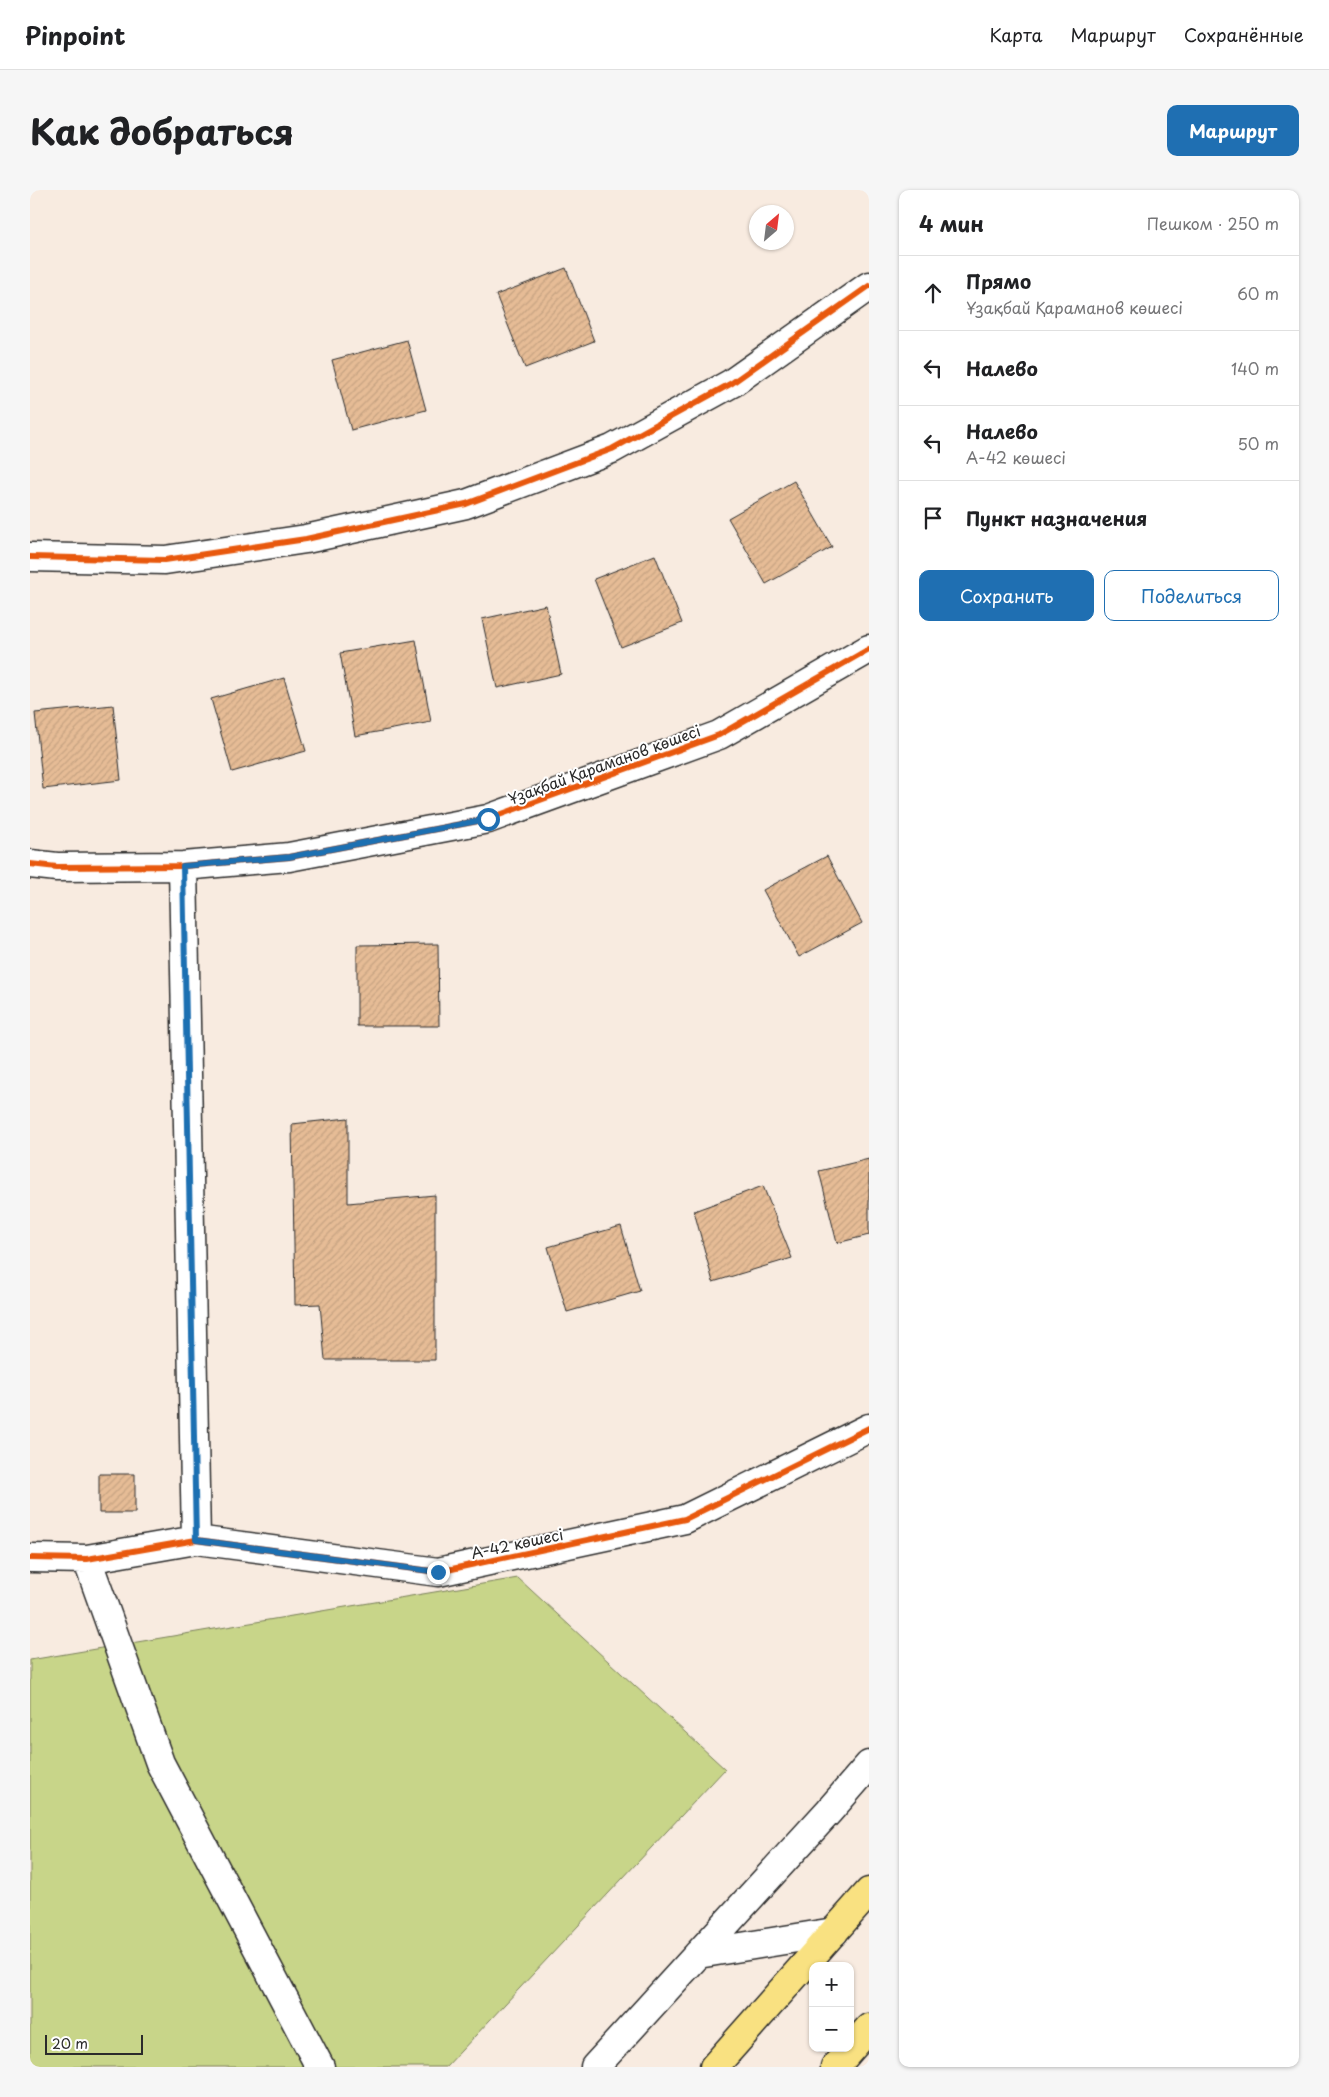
<!DOCTYPE html>
<html lang="ru">
<head>
<meta charset="utf-8">
<style>
  :root { --surface:#fff; --page:#f6f6f6; --text:#202124; --muted:#757577; --line:#e0e0e0; --accent:#1f6fb2 }
  body { margin:0; font-family:"Playpen Sans",sans-serif; background:var(--page); color:var(--text) }
  .controls { position:absolute; right:15px; bottom:15px; display:grid; overflow:hidden; border-radius:10px; box-shadow:0 1px 4px #0004 }
  .controls button { width:45px; height:45px; display:grid; place-items:center; padding:0; border:0; border-bottom:1px solid var(--line); background:var(--surface); color:var(--text); font:25px sans-serif }
  .compass { position:absolute; left:719px; top:15px; width:45px; height:45px; border-radius:50%; background:var(--surface); box-shadow:0 1px 4px #0004; rotate:28deg }
  .scale { position:absolute; left:15px; bottom:12px; width:98px; box-sizing:border-box; padding-left:5px; border:2px solid #2b2b2b; border-top:0; font-size:14px; line-height:18px; white-space:nowrap; color:#2b2b2b; -webkit-text-stroke:4px #fff; paint-order:stroke }
  .stop { position:absolute; width:15px; height:15px; margin:-11px; border:4px solid #1f6fb2; border-radius:50%; background:#fff }
  .stop.end { background:#1f6fb2; border-color:#fff; box-shadow:0 1px 5px #0008 }
  .list { margin:0; padding:0; list-style:none }
  h2 { display:flex; justify-content:space-between; align-items:center; height:65px; margin:0; padding:0 20px; font-size:21px }
  h2 small { font-size:16px; font-weight:400; color:var(--muted) }
  .list li { display:grid; grid-template-columns:32px 1fr auto; gap:15px; align-items:center; box-sizing:border-box; height:75px; padding:0 20px; border-top:1px solid var(--line) }
  .list b { display:block; font-size:19px; white-space:nowrap }
  .list p { margin:0; font-size:16px; white-space:nowrap; color:var(--muted) }
  .list em { font-size:16px; font-style:normal; color:var(--muted) }
  .actions { display:flex; gap:10px; padding:15px 20px }
  .actions a { flex:1; padding:11px 0; border:1px solid var(--accent); border-radius:10px; text-align:center; font-size:18px; color:var(--accent) }
  .actions .main { background:var(--accent); color:#fff }
  .icon { flex:none; width:28px; height:28px; fill:none; stroke:currentColor; stroke-width:2; stroke-linecap:round; stroke-linejoin:round }
  .map { position:relative; flex:none; width:839px; height:1877px; overflow:hidden; border-radius:10px }
  header { display:flex; align-items:center; gap:30px; box-sizing:border-box; height:70px; padding:0 25px; background:var(--surface); border-bottom:1px solid var(--line) }
  header strong { font-size:24px }
  nav { display:flex; gap:28px; margin-inline-start:auto; font-size:18px }
  .intro { display:flex; align-items:center; justify-content:space-between; box-sizing:border-box; height:120px; padding:0 30px }
  h1 { margin:0; font-size:35px }
  .button { padding:12px 22px; border-radius:10px; background:var(--accent); color:#fff; font-size:18px; font-weight:700 }
  main { display:flex; gap:30px; padding:0 30px }
  aside { flex:1; background:var(--surface); border-radius:10px; box-shadow:0 1px 4px #0004 }
  .map>svg:first-child { display:block }
  .garden { fill:#c8d589; stroke:#7a805a }
  .building { fill:url(#building-hatch); stroke:#2b2b2b }
  .lines { fill:none; stroke-linecap:round; stroke-linejoin:round }
  .minor-casing { stroke:#2b2b2b; stroke-width:31 }
  .major-casing { stroke:#2b2b2b; stroke-width:31 }
  .minor { stroke:#fff; stroke-width:28 }
  .major { stroke:#f9e181; stroke-width:28 }
  .cycleway-casing { stroke:#fff; stroke-width:9 }
  .cycleway { stroke:#e8590c; stroke-width:6 }
  .route { stroke:#1f6fb2; stroke-width:6 }
  .labels { text-anchor:middle; dominant-baseline:central; stroke-width:4; stroke-linejoin:round; paint-order:stroke }
  .street-label { font-size:15px; fill:#2b2b2b; stroke:#fff }
</style>
</head>
<body>
<header>
<strong>Pinpoint</strong>
<nav><a>Карта</a><a>Маршрут</a><a>Сохранённые</a></nav>
</header>
<div class="intro"><h1>Как добраться</h1><a class="button">Маршрут</a></div>
<main>
<div class="map">
<svg width="839" height="1877" viewBox="0 0 839 1877">
  <defs>
    <pattern id="building-hatch" width="6" height="6" patternUnits="userSpaceOnUse" patternTransform="scale(1.25)"><rect width="6" height="6" fill="#e6bc96"/><path d="M-1 1l2-2M0 6l6-6M5 7l2-2" fill="none" stroke="#c5a281"/></pattern>
  </defs>
  <rect width="100%" height="100%" fill="#f8ebe0"/>
  <filter id="ink" filterUnits="userSpaceOnUse"><feTurbulence type="fractalNoise" baseFrequency=".02" numOctaves="2"/><feDisplacementMap in="SourceGraphic" scale="10" xChannelSelector="R" yChannelSelector="G"/><feConvolveMatrix kernelMatrix="1 2 1 2 8 2 1 2 1" color-interpolation-filters="sRGB"/></filter>
  <g filter="url(#ink)">
    <path class="garden" d="M 488,1388 L 695,1579 L 416,1877 L 0,1877 L 0,1470 Z"/>
    <path class="building" d="M 536,78 L 564,151 L 495,178 L 466,105 Z
      M 377,150 L 396,220 L 321,240 L 302,170 Z
      M 764,291 L 802,357 L 736,394 L 698,328 Z
      M 625,365 L 652,433 L 591,457 L 564,389 Z
      M 516,415 L 531,484 L 467,498 L 452,429 Z
      M 386,450 L 401,532 L 325,546 L 310,463 Z
      M 254,488 L 276,561 L 202,582 L 181,509 Z
      M 83,515 L 91,590 L 13,599 L 5,523 Z
      M 797,666 L 832,733 L 769,767 L 733,700 Z
      M 408,754 L 409,836 L 327,836 L 327,755 Z
      M 318,928 L 318,1013 L 405,1005 L 405,1170 L 295,1170 L 290,1114 L 265,1115 L 262,934 Z
      M 839,969 L 839,1045 L 807,1053 L 789,981 Z
      M 733,996 L 762,1068 L 683,1092 L 664,1021 Z
      M 591,1036 L 610,1101 L 537,1122 L 518,1057 Z
      M 69,1284 L 105,1284 L 105,1323 L 69,1323 Z"/>
    <g class="lines">
      <defs>
        <path id="minor" d="M 0,367 L 135,370 L 276,349 L 436,314 L 582,259 L 702,193 L 839,96
          M 0,674 L 27,677 L 153,676 L 259,667 L 458,629 L 689,545 L 839,459
          M 153,676 L 166,1350
          M 0,1368 L 57,1369 L 166,1350 L 408,1382 L 655,1329 L 839,1238
          M 57,1369 L 130,1573 L 290,1877
          M 668,1764 L 804,1742
          M 565,1877 L 799,1621 L 839,1575"/>
        <path id="major" d="M 684,1877 L 839,1702
          M 805,1877 L 839,1838"/>
      </defs>
      <use href="#minor" class="minor-casing"/>
      <use href="#major" class="major-casing"/>
      <use href="#minor" class="minor"/>
      <use href="#major" class="major"/>
      <defs>
        <path id="cycleway" d="M 0,367 L 135,370 L 276,349 L 436,314 L 582,259 L 702,193 L 839,96
          M 0,674 L 27,677 L 153,676 L 259,667 L 458,629 L 689,545 L 839,459
          M 0,1368 L 57,1369 L 166,1350 L 408,1382 L 655,1329 L 839,1238"/>
      </defs>
      <use href="#cycleway" class="cycleway-casing"/>
      <use href="#cycleway" class="cycleway"/>
    </g>
  </g>
  <g class="lines" filter="url(#ink)">
    <path class="route" d="M 408,1382 L 166,1350 L 153,676 L 259,667 L 458,629"/>
  </g>
  <g class="labels">
    <g class="street-label">
      <text transform="translate(574 574) rotate(-20)">Ұзақбай Қараманов көшесі</text>
      <text transform="translate(487 1353) rotate(-12)">А-42 көшесі</text>
    </g>
  </g>
</svg>
<div class="controls">
<button>+</button>
<button>−</button>
</div>
<svg class="compass" viewBox="-18 -18 36 36"><path d="M0-13l5 13h-10z" fill="#e53935"/><path d="M0 13l5-13h-10z" fill="#757577"/></svg>
<div class="scale">20 m</div>
<div class="stop" style="left:458px;top:629px"></div>
<div class="stop end" style="left:408px;top:1382px"></div>
</div>
<aside>
<h2>4 мин<small>Пешком · 250 m</small></h2>
<ul class="list">
<li><svg class="icon" aria-label="ahead" viewBox="0 0 24 24"><path d="M12 20V5M6 11l6-6 6 6"/></svg><div><b>Прямо</b><p>Ұзақбай Қараманов көшесі</p></div><em>60 m</em></li>
<li><svg class="icon" aria-label="left" viewBox="0 0 24 24"><path d="M17 20v-9H6M10 6l-5 5 5 5"/></svg><div><b>Налево</b></div><em>140 m</em></li>
<li><svg class="icon" aria-label="left" viewBox="0 0 24 24"><path d="M17 20v-9H6M10 6l-5 5 5 5"/></svg><div><b>Налево</b><p>А-42 көшесі</p></div><em>50 m</em></li>
<li><svg class="icon" aria-label="arrive" viewBox="0 0 24 24"><path d="M6 21V4h12l-3 4 3 4H6"/></svg><div><b>Пункт назначения</b></div></li>
</ul>
<div class="actions"><a class="main">Сохранить</a><a>Поделиться</a></div>
</aside>
</main>
</body>
</html>
